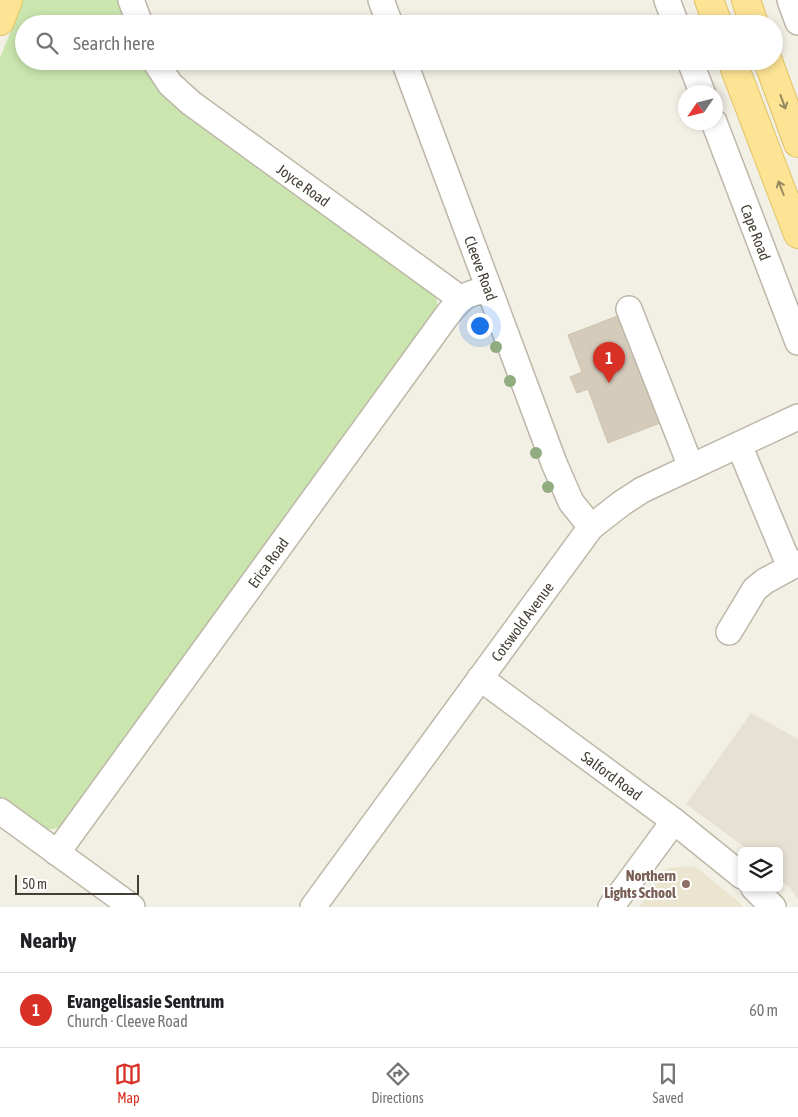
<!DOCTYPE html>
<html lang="en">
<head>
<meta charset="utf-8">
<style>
  :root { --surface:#fff; --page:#f6f6f6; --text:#202124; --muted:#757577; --line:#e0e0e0; --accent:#d93025 }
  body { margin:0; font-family:"Asap Condensed",sans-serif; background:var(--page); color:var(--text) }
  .controls { position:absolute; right:15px; bottom:15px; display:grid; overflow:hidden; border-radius:8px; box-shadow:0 2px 8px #0003 }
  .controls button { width:45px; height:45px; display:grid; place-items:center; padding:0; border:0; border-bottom:1px solid var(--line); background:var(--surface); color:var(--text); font:25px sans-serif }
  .compass { position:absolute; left:678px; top:85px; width:45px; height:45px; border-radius:50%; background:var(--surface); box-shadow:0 2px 8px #0003; rotate:235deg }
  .scale { position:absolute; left:15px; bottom:12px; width:124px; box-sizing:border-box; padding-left:5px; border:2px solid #443f35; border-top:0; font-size:14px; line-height:18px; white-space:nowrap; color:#443f35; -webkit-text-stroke:4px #fff; paint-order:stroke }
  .you { position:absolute; left:479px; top:325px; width:18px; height:18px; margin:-12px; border:4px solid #fff; border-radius:50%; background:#1a73e8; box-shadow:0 0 0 8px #1a73e833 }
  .badge { display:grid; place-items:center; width:32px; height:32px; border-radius:50%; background:var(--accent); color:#fff; font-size:16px; font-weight:700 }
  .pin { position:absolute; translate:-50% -41px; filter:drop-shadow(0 1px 2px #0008) }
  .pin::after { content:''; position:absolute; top:26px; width:18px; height:15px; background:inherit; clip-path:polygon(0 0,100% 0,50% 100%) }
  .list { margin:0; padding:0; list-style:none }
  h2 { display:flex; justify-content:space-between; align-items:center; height:65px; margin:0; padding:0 20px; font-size:21px }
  h2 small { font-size:16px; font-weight:400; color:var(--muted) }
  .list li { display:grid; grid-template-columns:32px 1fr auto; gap:15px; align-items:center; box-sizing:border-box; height:75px; padding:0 20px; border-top:1px solid var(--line) }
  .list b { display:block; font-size:19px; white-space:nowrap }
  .list p { margin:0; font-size:16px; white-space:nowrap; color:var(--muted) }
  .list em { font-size:16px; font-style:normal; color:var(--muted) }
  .icon { flex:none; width:28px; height:28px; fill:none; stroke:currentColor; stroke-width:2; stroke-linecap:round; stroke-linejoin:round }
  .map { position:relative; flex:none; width:798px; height:907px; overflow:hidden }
  .search { position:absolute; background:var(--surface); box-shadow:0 2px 8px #0003; left:15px; right:15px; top:15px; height:55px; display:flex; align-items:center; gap:12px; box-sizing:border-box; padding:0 18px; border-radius:28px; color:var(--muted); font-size:19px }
  .sheet { height:140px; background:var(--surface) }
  nav { display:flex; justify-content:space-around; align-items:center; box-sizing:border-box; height:70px; border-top:1px solid var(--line); background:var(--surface); font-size:14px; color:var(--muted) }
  nav a { display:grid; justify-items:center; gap:2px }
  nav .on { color:var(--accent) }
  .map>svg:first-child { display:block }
  .residential { fill:#e6e1d3 }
  .education { fill:#ebe5cf }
  .green { fill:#cae6ae }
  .building { fill:#d4cbbb; stroke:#cec3ae }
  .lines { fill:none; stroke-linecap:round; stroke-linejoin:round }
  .minor-casing { stroke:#bdb7a8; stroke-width:28 }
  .major-casing { stroke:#e1c264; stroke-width:30 }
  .minor { stroke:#fff; stroke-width:25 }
  .major { stroke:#fce494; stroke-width:28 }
  .tree { fill:#91ac7e }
  .oneway { stroke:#978960 }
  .education-dot { fill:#8d6e63; stroke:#fff; stroke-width:2 }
  .labels { text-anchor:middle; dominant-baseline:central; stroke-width:4; stroke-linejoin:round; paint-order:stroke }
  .street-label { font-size:15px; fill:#443f35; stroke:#fff }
  .education-label { font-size:15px; font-weight:bold; fill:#785e54; stroke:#fff; text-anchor:end }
</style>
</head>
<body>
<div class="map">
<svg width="798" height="907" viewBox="0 0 798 907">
  <rect width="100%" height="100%" fill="#f2efe5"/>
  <path class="residential" d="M 751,713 L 798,739 L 798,899 L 790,888 L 779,878 L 779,851 L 750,851 L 686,804 Z"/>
  <path class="education" d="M 694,866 L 737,900 L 743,907 L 639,907 L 667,868 Z"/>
  <path class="green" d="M 23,0 L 121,0 L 130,24 L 24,24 L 24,61 L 145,61 L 433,291 L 437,301 L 437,312 L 60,827 C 52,830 47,830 39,827 L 0,798 L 0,58 Z"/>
  <path class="building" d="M 620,315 L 660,423 L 608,443 L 588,389 L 577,393 L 570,377 L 582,372 L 568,335 Z"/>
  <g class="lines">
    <defs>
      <g id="minor">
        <path d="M 131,0 L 140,24"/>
        <path d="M 381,0 L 390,24"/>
        <path d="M 667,0 L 676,24"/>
        <path d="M 790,0 L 798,22"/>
        <path id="s1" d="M 155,61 L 170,84 L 191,103 L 461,299"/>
        <path id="s2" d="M 404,61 L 554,463 L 571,502 L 591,527"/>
        <path d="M 690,61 L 702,92"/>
        <path id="s3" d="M 714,122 L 798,342"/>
        <path d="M 629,309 L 691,467"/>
        <path d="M 739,445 L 790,567"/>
        <path d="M 729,632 L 755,589 L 765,581 L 798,563"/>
        <path id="s4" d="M 480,678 L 674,821 L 742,876"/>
        <path d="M 0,811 L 132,907"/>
        <path id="s5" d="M 57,853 L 448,314 C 462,297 467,292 489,290"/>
        <path d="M 754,888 L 773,907"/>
        <path id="s6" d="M 313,907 L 591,527 L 622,503 L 642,490 L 798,417"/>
        <path d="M 611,907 L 674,821"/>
      </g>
      <path id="major" d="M 709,0 L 718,24
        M 746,0 L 754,24
        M 0,21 L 8,0
        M 732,61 L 798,234
        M 768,61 L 798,143"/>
    </defs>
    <use href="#minor" class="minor-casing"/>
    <use href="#major" class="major-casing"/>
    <use href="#minor" class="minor"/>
    <use href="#major" class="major"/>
  </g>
  <g class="tree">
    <circle cx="496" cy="347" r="6"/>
    <circle cx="510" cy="381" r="6"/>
    <circle cx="536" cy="453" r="6"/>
    <circle cx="548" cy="487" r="6"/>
  </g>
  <defs><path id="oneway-shaft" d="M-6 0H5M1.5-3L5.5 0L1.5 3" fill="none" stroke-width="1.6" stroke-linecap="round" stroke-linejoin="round" transform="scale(1.25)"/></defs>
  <g class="oneway">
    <use href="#oneway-shaft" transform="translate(783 102) rotate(70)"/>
    <use href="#oneway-shaft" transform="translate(781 188) rotate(-111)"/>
  </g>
  <circle class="education-dot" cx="686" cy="884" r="5"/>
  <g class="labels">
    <g class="street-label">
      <text stroke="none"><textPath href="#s1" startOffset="195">Joyce Road</textPath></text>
      <text stroke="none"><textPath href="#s3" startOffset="118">Cape Road</textPath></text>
      <text stroke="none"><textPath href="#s2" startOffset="221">Cleeve Road</textPath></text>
      <text stroke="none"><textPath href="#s5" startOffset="359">Erica Road</textPath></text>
      <text stroke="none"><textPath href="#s6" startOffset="354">Cotswold Avenue</textPath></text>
      <text stroke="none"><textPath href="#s4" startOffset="164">Salford Road</textPath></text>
    </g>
    <g class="education-label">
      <text x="676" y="875">Northern<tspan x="676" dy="17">Lights School</tspan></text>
    </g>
  </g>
</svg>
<div class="controls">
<button><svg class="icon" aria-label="layers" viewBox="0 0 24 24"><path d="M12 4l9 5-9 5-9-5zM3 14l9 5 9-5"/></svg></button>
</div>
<svg class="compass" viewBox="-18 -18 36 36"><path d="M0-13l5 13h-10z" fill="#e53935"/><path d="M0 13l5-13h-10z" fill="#757577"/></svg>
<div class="scale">50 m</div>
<div class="you"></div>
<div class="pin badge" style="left:609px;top:383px">1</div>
<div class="search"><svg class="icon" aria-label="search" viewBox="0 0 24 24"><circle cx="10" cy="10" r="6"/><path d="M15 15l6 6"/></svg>Search here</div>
</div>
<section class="sheet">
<h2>Nearby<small></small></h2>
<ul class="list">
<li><span class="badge">1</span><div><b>Evangelisasie Sentrum</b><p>Church · Cleeve Road</p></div><em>60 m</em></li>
</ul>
</section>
<nav>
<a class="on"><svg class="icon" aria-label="map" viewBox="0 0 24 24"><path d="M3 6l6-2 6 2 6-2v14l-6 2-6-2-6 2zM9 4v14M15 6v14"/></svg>Map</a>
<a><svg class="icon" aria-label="directions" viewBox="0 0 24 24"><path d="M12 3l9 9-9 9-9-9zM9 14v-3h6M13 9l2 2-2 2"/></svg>Directions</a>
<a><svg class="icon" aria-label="saved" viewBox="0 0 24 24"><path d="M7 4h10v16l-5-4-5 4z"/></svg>Saved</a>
</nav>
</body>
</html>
